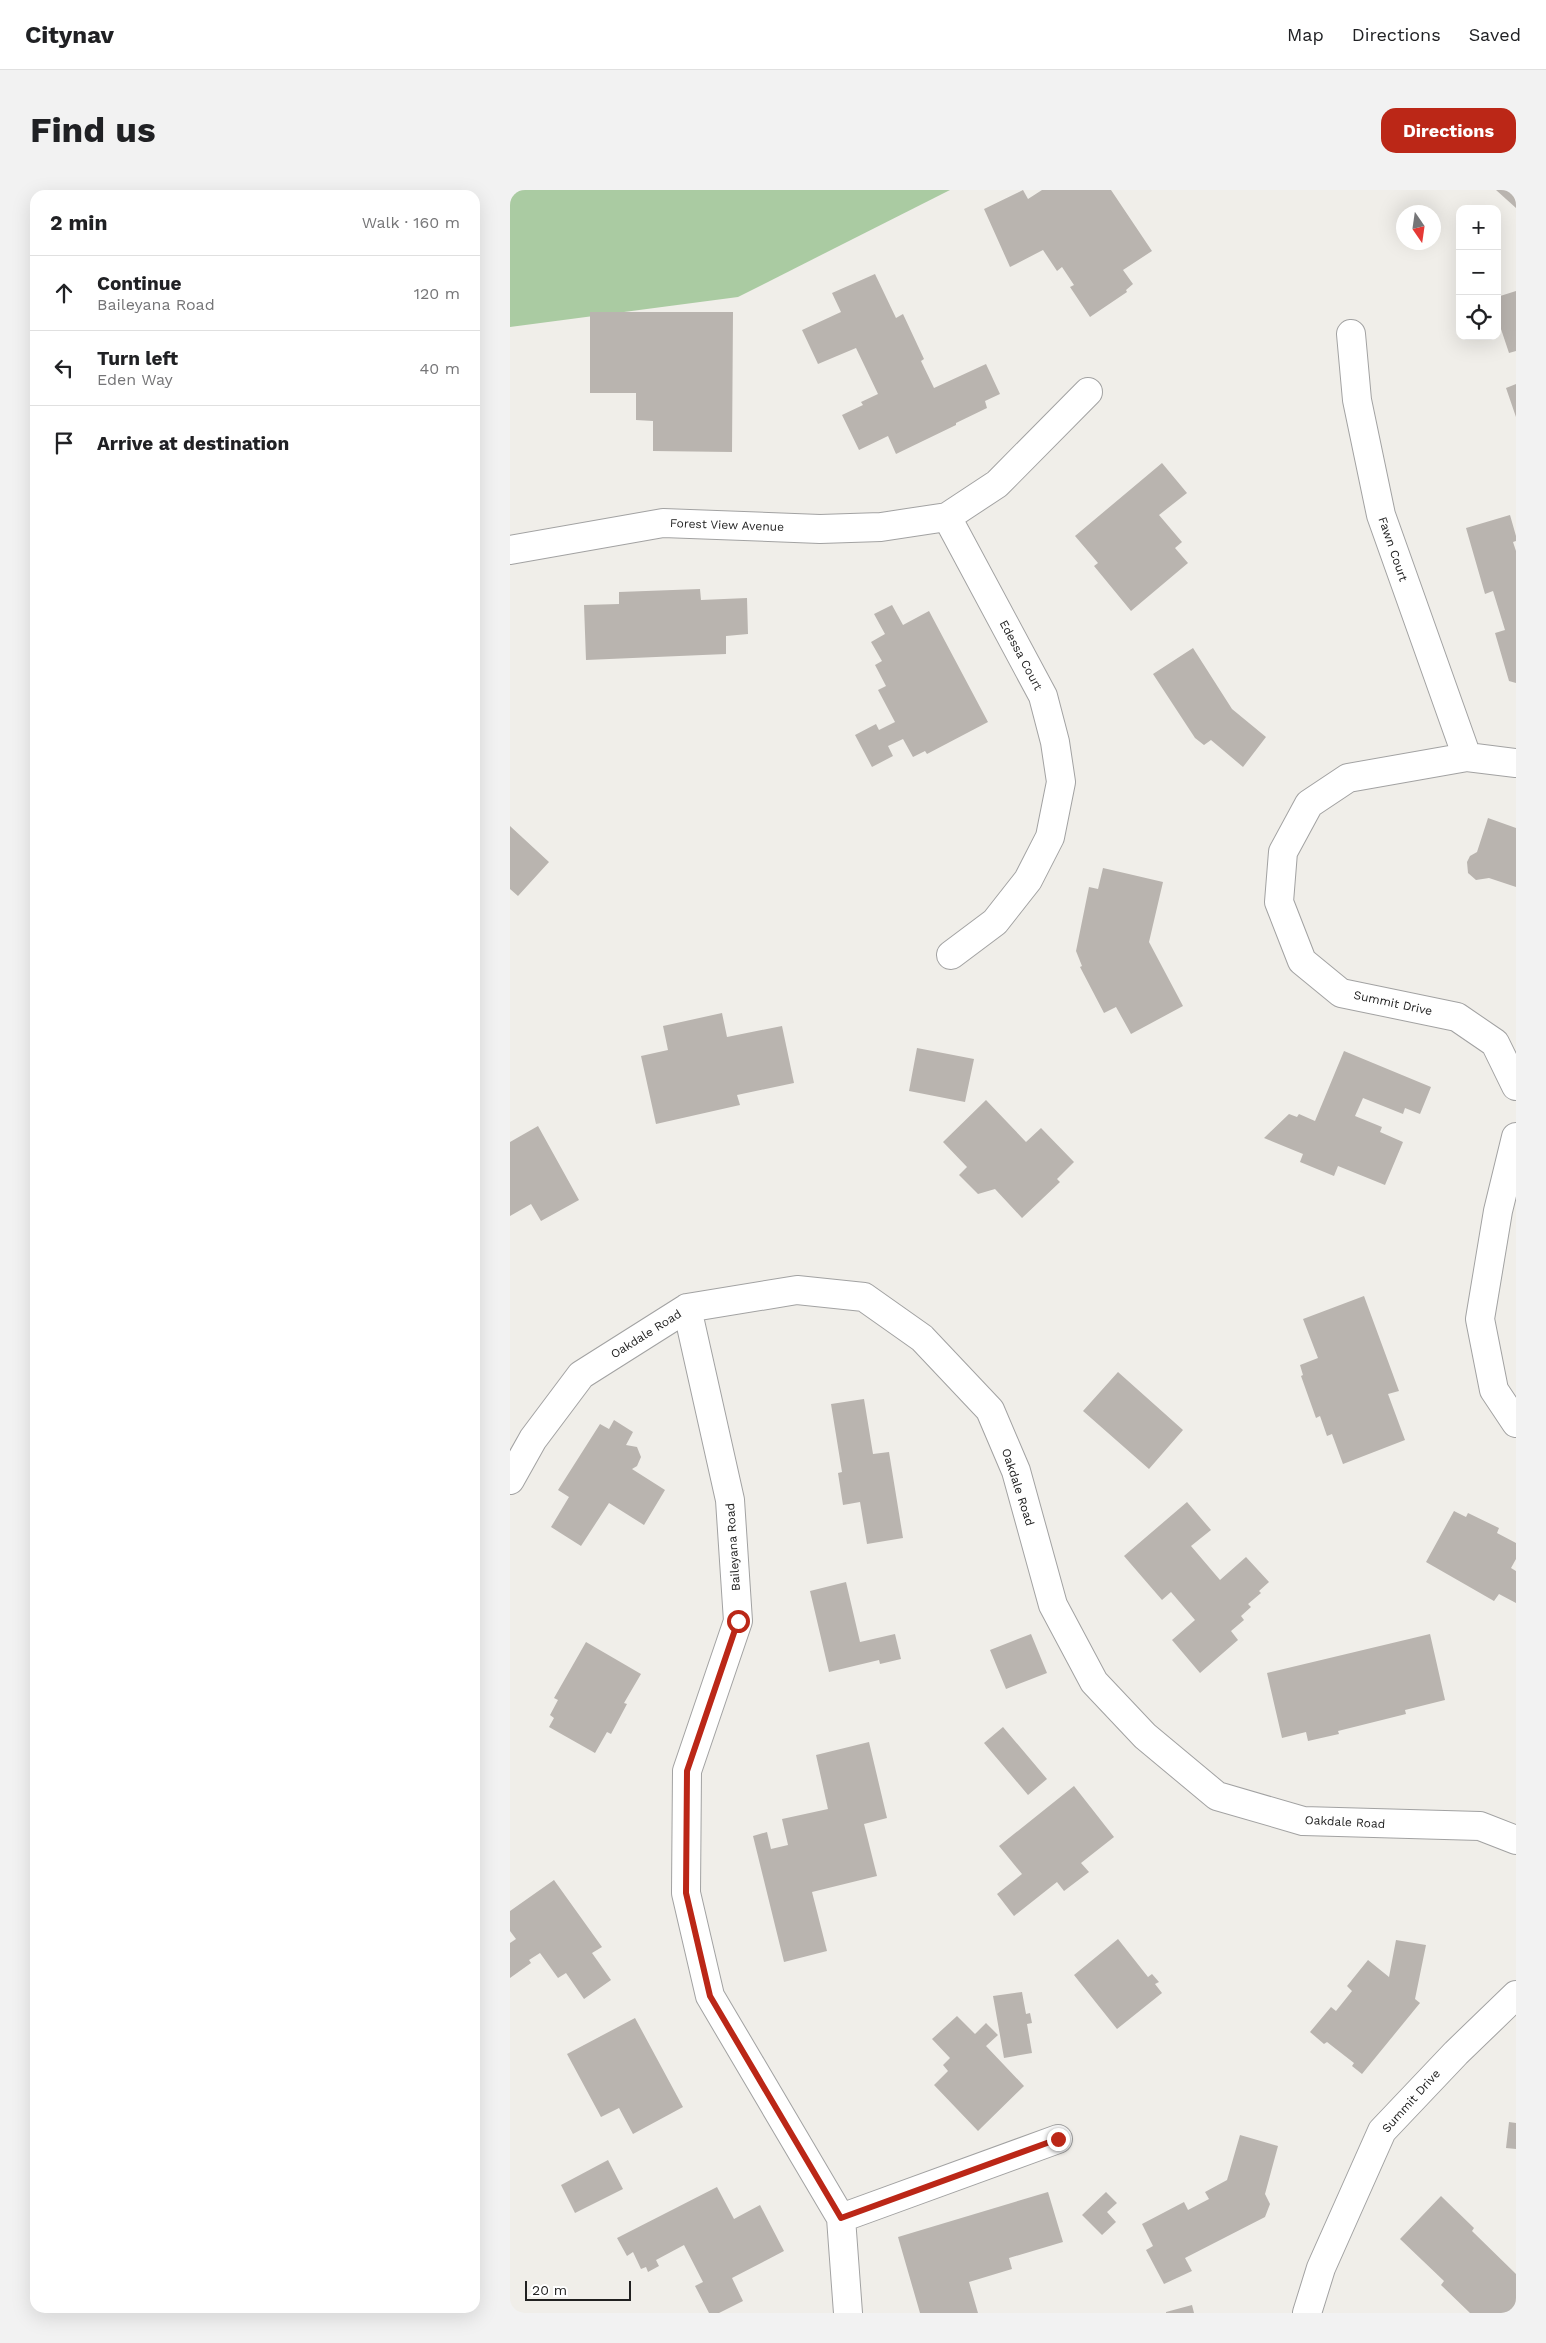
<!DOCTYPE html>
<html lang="en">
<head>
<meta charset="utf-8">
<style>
  :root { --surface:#fff; --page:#f2f2f2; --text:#202124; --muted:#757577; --line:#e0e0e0; --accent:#bb2717 }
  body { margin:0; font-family:"Work Sans",sans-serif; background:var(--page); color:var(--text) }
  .controls { position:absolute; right:15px; top:15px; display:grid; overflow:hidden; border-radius:10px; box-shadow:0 5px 20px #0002 }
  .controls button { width:45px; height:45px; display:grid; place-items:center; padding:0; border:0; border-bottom:1px solid var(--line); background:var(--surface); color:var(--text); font:25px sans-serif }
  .compass { position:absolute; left:886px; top:15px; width:45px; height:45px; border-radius:50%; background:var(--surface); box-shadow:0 5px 20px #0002; rotate:167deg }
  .scale { position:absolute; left:15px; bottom:12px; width:106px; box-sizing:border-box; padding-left:5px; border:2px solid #212121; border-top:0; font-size:14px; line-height:18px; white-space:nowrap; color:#212121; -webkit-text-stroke:4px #fff; paint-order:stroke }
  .stop { position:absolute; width:15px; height:15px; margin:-11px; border:4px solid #bb2717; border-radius:50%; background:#fff }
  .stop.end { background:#bb2717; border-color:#fff; box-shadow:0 1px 5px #0008 }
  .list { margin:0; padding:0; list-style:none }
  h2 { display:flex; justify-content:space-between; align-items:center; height:65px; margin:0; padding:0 20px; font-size:21px }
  h2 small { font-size:16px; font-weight:400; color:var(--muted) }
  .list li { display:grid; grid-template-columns:32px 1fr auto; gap:15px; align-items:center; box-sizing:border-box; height:75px; padding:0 20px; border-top:1px solid var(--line) }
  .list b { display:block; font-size:19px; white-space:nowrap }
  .list p { margin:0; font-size:16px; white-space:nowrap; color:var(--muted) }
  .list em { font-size:16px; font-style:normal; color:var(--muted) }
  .icon { flex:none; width:28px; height:28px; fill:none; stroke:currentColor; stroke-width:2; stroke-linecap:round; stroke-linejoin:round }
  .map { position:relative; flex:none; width:1006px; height:2123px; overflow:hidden; border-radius:15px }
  header { display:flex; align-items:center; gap:30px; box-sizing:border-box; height:70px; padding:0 25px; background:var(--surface); border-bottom:1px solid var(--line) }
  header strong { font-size:24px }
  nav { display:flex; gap:28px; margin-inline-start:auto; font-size:18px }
  .intro { display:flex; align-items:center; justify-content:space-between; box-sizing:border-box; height:120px; padding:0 30px }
  h1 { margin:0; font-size:35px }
  .button { padding:12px 22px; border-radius:15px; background:var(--accent); color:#fff; font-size:18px; font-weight:700 }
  main { display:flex; gap:30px; padding:0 30px }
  aside { flex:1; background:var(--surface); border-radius:15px; box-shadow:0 5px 20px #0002 }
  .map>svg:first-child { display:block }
  .forest { fill:#aacba2 }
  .building { fill:#b9b4af }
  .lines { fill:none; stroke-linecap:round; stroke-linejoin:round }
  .minor-casing { stroke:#a2a2a2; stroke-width:30 }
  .minor { stroke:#fff; stroke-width:28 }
  .route { stroke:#bb2717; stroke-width:6 }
  .labels { text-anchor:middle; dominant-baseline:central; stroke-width:4; stroke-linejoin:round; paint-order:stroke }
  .street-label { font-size:12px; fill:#212121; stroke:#fff }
</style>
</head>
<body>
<header>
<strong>Citynav</strong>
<nav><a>Map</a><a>Directions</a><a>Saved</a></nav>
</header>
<div class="intro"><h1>Find us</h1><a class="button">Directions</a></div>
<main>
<aside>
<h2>2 min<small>Walk · 160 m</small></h2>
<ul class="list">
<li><svg class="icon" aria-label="ahead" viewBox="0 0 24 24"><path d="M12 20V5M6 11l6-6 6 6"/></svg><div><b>Continue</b><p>Baileyana Road</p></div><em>120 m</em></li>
<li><svg class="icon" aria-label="left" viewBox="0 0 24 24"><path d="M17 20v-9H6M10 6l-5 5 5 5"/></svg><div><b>Turn left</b><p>Eden Way</p></div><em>40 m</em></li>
<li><svg class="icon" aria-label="arrive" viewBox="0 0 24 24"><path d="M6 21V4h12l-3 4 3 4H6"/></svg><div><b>Arrive at destination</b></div></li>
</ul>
</aside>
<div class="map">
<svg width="1006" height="2123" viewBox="0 0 1006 2123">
  <rect width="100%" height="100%" fill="#f0eee9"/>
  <path class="forest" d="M 0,0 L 440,0 L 228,107 L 0,137 Z"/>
  <path class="building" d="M 513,0 L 518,9 L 532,0 L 601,0 L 642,61 L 613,80 L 623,94 L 616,100 L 617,102 L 580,127 L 560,97 L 564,95 L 552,77 L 547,81 L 533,60 L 500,77 L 474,19 Z
    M 986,0 L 1006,0 L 1006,18 Z
    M 365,84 L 386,128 L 393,124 L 414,169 L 411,171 L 424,198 L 476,174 L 490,204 L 475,211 L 477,218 L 446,233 L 446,235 L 386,264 L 378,246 L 349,260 L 332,225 L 353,215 L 351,212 L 368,204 L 346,158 L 308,174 L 292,140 L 331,122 L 322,103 Z
    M 1006,101 L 1006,161 L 999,163 L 987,127 L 987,107 Z
    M 80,122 L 223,122 L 222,262 L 143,261 L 143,231 L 126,230 L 126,203 L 80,203 Z
    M 1006,194 L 1006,227 L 996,198 Z
    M 652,273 L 677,303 L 649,325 L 672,352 L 665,358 L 678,373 L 621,421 L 584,376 L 588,373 L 565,346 Z
    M 1000,325 L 1006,346 L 1006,351 L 1003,352 L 1006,361 L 1006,493 L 999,491 L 985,443 L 995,440 L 983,401 L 975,404 L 956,338 Z
    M 190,399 L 191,410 L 237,408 L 238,444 L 216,446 L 216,464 L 76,470 L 74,415 L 109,414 L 109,402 Z
    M 382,415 L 393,435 L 419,421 L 478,532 L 417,564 L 415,561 L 403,567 L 393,549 L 378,556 L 383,566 L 362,577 L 345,545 L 366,534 L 369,540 L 385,532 L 368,500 L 376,496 L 365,475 L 372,471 L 361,452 L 375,444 L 364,424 Z
    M 683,458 L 722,519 L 756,547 L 733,577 L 701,550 L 694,555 L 685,548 L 643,484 Z
    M 978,628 L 1006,638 L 1006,697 L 979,688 L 966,690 L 958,683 L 957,672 L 960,666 L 967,662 Z
    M 0,636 L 39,672 L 8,706 L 0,699 Z
    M 593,678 L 653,692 L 639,752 L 673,816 L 621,844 L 606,817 L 594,823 L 570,777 L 572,776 L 566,761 L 579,697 L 588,699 Z
    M 212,823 L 217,847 L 272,836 L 284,893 L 227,905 L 230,915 L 146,934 L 131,866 L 158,860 L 153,836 Z
    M 407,858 L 464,869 L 455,912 L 399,901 Z
    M 834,861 L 921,897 L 910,924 L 895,918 L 893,924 L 853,908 L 845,926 L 872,937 L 870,942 L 893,952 L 875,995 L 828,976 L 824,986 L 790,972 L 793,964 L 754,948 L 779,924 L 787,927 L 789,924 L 805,931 Z
    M 476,910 L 516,952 L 531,938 L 564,972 L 547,989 L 550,992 L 512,1028 L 485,999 L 468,1004 L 449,985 L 457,977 L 433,952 Z
    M 28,936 L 69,1010 L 31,1031 L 21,1014 L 0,1026 L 0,952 Z
    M 854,1106 L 889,1201 L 878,1204 L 895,1250 L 833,1274 L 822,1244 L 817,1246 L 810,1226 L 806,1228 L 791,1186 L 793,1185 L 790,1175 L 808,1168 L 793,1129 Z
    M 608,1182 L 673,1240 L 639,1279 L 573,1221 Z
    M 354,1209 L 363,1264 L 379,1262 L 393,1348 L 357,1354 L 350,1312 L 333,1315 L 328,1283 L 332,1282 L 321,1214 Z
    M 104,1230 L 123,1242 L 116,1255 L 127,1257 L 131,1267 L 127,1276 L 122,1279 L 155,1300 L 134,1335 L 99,1313 L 71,1356 L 41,1337 L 59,1307 L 48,1300 L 90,1234 L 99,1239 Z
    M 677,1312 L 701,1340 L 681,1356 L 710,1390 L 736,1367 L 759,1392 L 749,1401 L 751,1403 L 738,1414 L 741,1417 L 731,1426 L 734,1430 L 721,1441 L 728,1450 L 690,1483 L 662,1450 L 685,1430 L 661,1402 L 652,1410 L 614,1366 Z
    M 944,1321 L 956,1327 L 958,1323 L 989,1338 L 987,1343 L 1006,1353 L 1006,1369 L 1001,1378 L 1006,1381 L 1006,1413 L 989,1404 L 984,1411 L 916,1372 Z
    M 336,1392 L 350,1452 L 385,1444 L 391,1469 L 370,1474 L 369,1470 L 319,1482 L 300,1401 Z
    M 521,1444 L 537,1483 L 496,1499 L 480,1460 Z
    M 920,1444 L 935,1510 L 895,1520 L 896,1524 L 828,1541 L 829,1544 L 798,1551 L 796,1542 L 772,1548 L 757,1483 Z
    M 76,1452 L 131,1484 L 114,1513 L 117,1514 L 101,1544 L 97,1542 L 85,1563 L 39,1537 L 44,1528 L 40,1525 L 48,1510 L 44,1508 Z
    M 493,1537 L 537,1589 L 518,1605 L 474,1553 Z
    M 359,1552 L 377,1628 L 354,1634 L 367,1686 L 302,1702 L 317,1761 L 274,1772 L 243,1646 L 257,1642 L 261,1659 L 278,1655 L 272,1629 L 318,1619 L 306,1565 Z
    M 564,1596 L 604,1647 L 571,1673 L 579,1682 L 554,1701 L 547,1692 L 504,1726 L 487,1704 L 512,1684 L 489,1656 Z
    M 44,1690 L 92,1757 L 82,1763 L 101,1790 L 74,1809 L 56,1783 L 48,1788 L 30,1763 L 19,1770 L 21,1773 L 0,1788 L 0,1753 L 6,1749 L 0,1741 L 0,1721 Z
    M 608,1749 L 638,1787 L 642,1784 L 649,1792 L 645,1794 L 652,1803 L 607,1839 L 564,1785 Z
    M 886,1750 L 916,1755 L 905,1809 L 910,1813 L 852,1884 L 842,1876 L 844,1873 L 817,1852 L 814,1854 L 800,1842 L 821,1817 L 826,1821 L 842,1801 L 837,1796 L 858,1770 L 879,1787 Z
    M 512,1802 L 516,1824 L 520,1823 L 522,1833 L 517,1834 L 522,1863 L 494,1868 L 483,1806 Z
    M 447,1826 L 465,1844 L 476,1833 L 488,1845 L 476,1856 L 514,1896 L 468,1941 L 424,1895 L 438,1881 L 433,1875 L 440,1868 L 422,1849 Z
    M 125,1828 L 173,1917 L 123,1944 L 109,1918 L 91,1927 L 57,1864 Z
    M 999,1932 L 1006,1933 L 1006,1959 L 996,1958 Z
    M 730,1945 L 768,1956 L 755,2004 L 760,2014 L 755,2027 L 675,2068 L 682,2081 L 654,2094 L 636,2060 L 643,2056 L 632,2034 L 674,2012 L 678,2020 L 699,2009 L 695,2002 L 717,1990 Z
    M 98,1970 L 113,1999 L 65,2023 L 51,1995 Z
    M 207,1997 L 224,2029 L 250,2015 L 274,2061 L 222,2088 L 233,2111 L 209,2123 L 199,2123 L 185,2096 L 193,2092 L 174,2055 L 146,2070 L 149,2076 L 138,2082 L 136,2077 L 131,2079 L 123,2062 L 117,2066 L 107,2048 Z
    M 538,2002 L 553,2052 L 499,2068 L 502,2079 L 459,2092 L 468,2123 L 410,2123 L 388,2047 Z
    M 596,2002 L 607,2013 L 597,2022 L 606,2032 L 592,2045 L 572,2025 Z
    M 931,2006 L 964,2038 L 962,2041 L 1006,2084 L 1006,2123 L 960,2123 L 931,2095 L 934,2091 L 890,2049 Z
    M 682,2115 L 684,2123 L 656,2123 L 656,2122 Z"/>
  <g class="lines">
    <defs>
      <path id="minor" d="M 841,144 L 847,210 L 871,325 L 957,567
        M 0,360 L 153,333 L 310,339 L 371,337 L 437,327
        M 1006,573 L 957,567 L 838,588 L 799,614 L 773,662 L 769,712 L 792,771 L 831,803 L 947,827 L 985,853 L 1006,896
        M 441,765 L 485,732 L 518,690 L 540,647 L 551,592 L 545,552 L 533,506 L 437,327 L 487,294 L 578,202
        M 1006,947 L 988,1021 L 970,1129 L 984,1200 L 1006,1233
        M 177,1118 L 220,1310 L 228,1431 L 177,1581 L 176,1703 L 200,1806 L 331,2028 L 338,2123
        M 0,1290 L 23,1249 L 71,1185 L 177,1118 L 287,1100 L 354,1107 L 412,1148 L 480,1220 L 506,1281 L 543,1415 L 584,1492 L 635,1546 L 707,1606 L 793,1631 L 970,1636 L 1006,1650
        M 331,2028 L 548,1949
        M 797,2123 L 811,2078 L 872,1941 L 946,1863 L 1006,1805"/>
    </defs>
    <use href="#minor" class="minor-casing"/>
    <use href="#minor" class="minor"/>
  </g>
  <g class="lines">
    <path class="route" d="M 228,1431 L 177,1581 L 176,1703 L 200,1806 L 331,2028 L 548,1949"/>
  </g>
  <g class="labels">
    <g class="street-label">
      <text transform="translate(217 335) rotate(2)">Forest View Avenue</text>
      <text transform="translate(883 359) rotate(71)">Fawn Court</text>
      <text transform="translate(511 465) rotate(62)">Edessa Court</text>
      <text transform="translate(883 813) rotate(12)">Summit Drive</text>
      <text transform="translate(136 1144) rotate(-32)">Oakdale Road</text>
      <text transform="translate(508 1297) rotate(72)">Oakdale Road</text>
      <text transform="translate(223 1357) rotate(-94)">Baileyana Road</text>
      <text transform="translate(835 1632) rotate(3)">Oakdale Road</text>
      <text transform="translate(901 1911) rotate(-48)">Summit Drive</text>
    </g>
  </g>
</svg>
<div class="controls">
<button>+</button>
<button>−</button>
<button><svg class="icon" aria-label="locate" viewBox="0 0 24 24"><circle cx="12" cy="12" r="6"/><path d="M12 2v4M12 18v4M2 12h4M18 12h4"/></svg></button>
</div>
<svg class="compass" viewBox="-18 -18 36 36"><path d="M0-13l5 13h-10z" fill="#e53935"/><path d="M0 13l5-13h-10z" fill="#757577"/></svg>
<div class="scale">20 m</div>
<div class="stop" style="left:228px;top:1431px"></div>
<div class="stop end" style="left:548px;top:1949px"></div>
</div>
</main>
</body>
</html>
